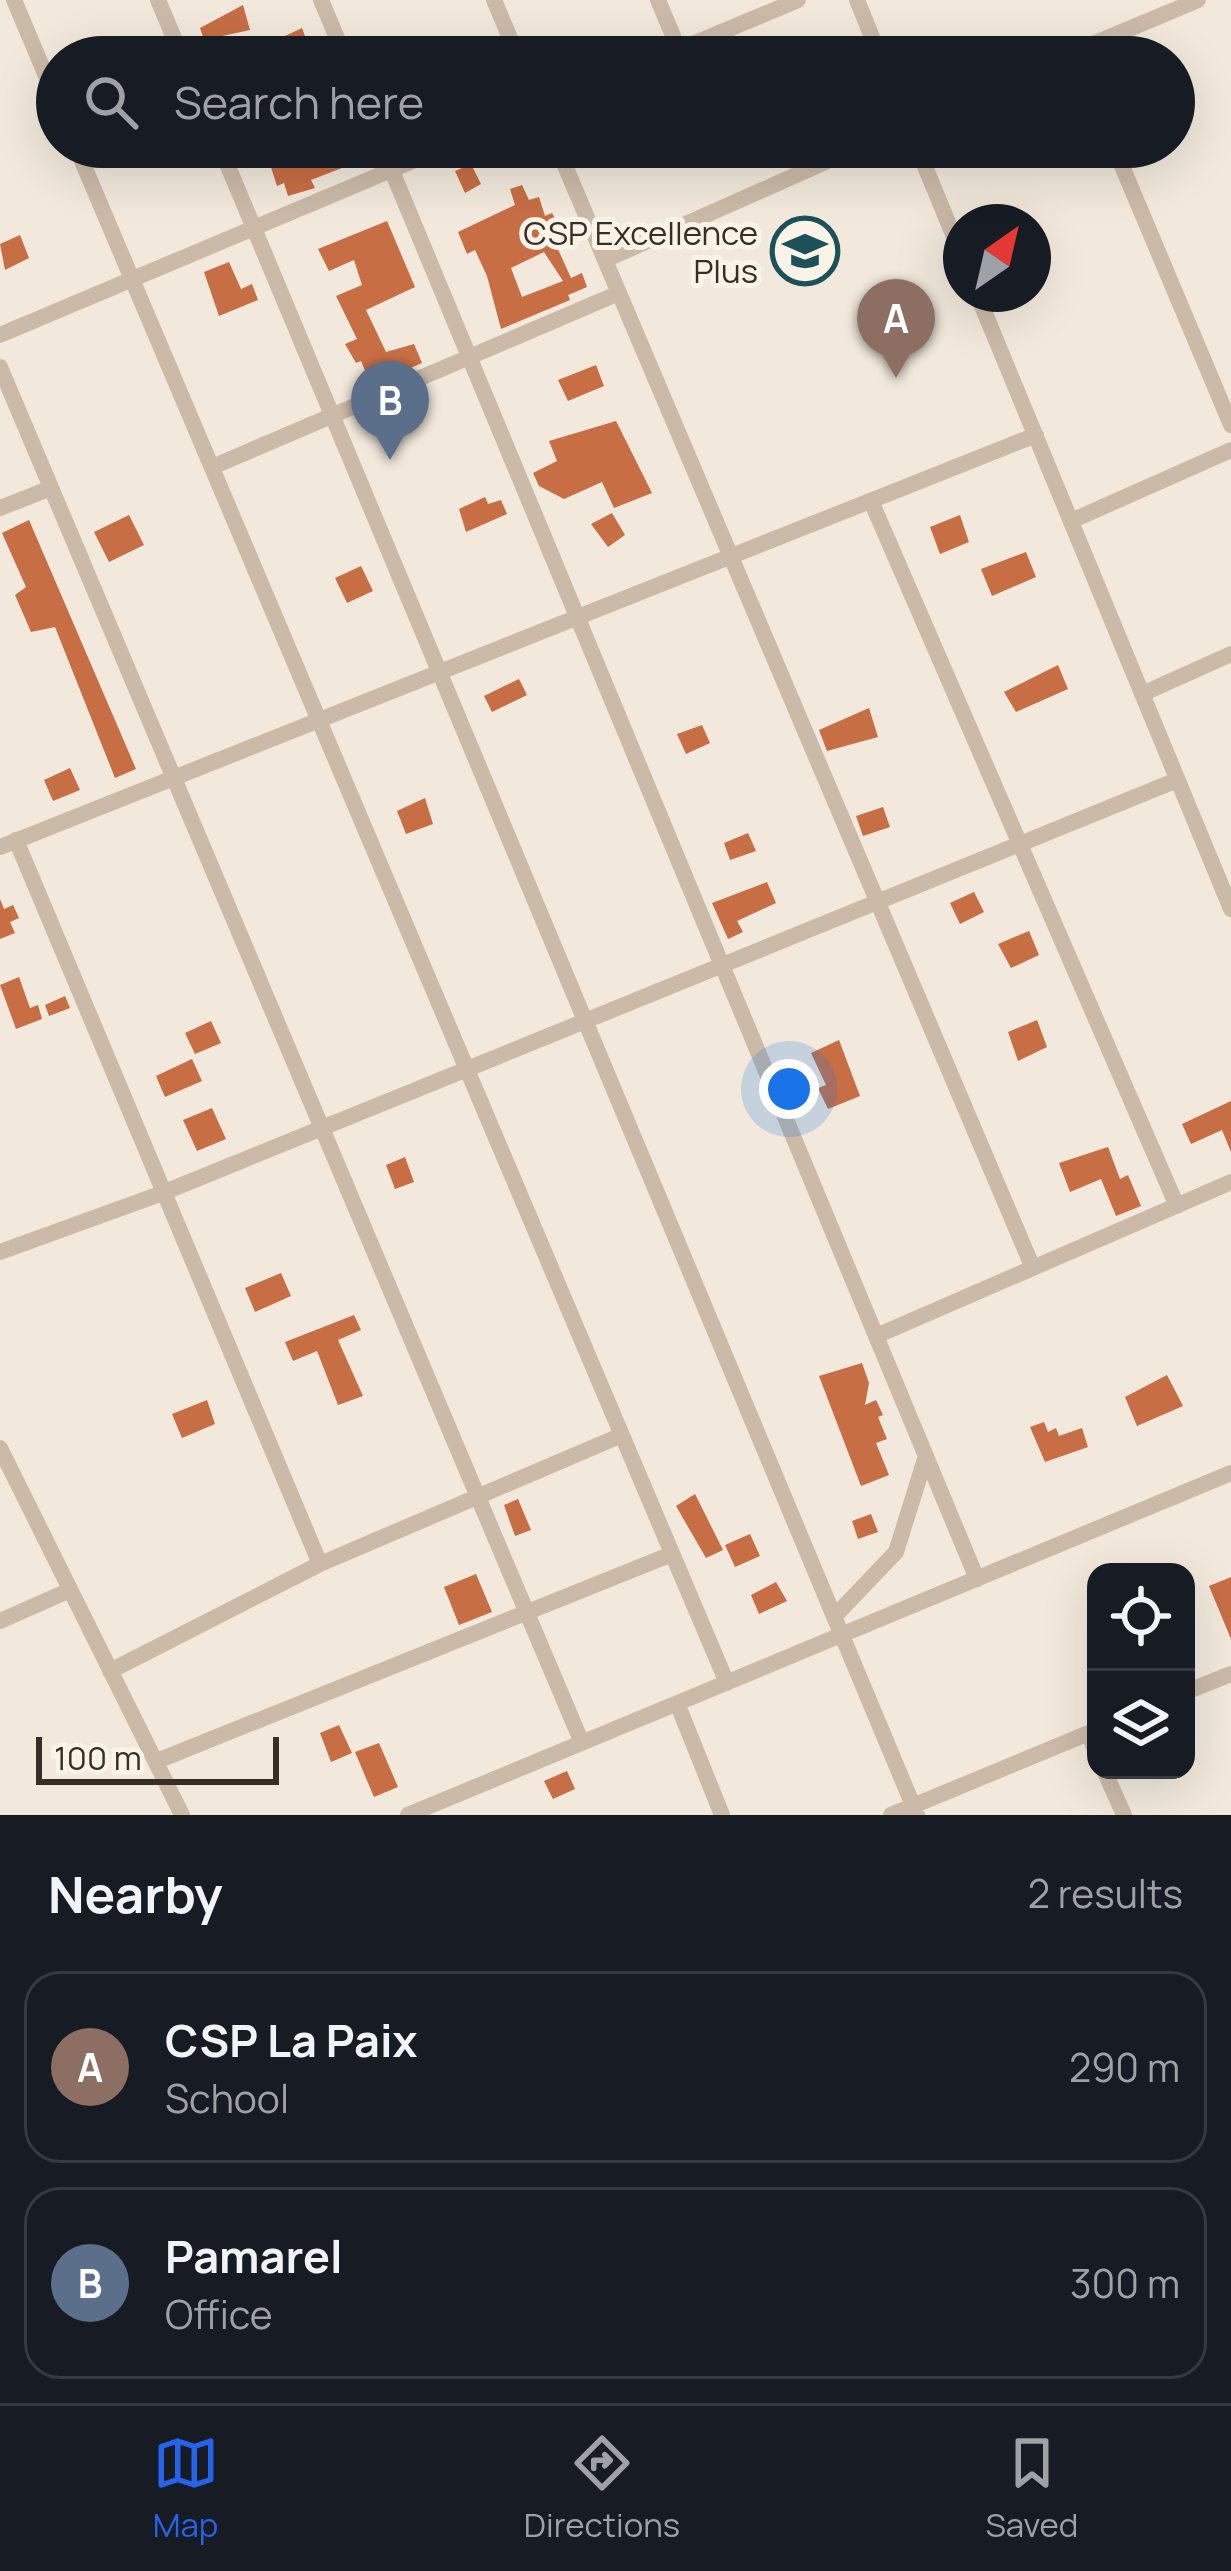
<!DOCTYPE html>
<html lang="en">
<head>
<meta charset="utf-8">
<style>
  :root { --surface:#171b24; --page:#20242c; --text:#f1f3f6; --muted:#9ea1a6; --line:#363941; --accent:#2563eb }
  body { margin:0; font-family:Manrope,sans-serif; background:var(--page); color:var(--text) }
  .controls { position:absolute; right:36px; bottom:36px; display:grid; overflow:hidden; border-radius:24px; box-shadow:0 12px 48px #0002 }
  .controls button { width:108px; height:108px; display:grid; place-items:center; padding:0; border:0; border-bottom:3px solid var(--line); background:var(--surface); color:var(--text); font:60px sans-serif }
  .compass { position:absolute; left:943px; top:204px; width:108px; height:108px; border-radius:50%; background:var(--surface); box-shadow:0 12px 48px #0002; rotate:34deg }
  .scale { position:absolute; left:36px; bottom:30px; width:243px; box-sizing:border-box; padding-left:12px; border:6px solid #372e28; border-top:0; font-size:33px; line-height:42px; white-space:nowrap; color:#372e28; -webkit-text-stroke:9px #faf3e8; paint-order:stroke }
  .you { position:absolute; left:789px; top:1089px; width:42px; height:42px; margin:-30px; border:9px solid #fff; border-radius:50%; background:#1a73e8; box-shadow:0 0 0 18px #1a73e833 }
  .badge { display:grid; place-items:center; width:78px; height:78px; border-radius:50%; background:var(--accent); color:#fff; font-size:39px; font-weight:700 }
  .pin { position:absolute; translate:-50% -99px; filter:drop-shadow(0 3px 6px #0008) }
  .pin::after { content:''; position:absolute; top:63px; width:42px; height:36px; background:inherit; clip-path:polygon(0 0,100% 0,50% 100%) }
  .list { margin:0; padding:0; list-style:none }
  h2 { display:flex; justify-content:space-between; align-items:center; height:156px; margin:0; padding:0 48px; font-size:51px }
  h2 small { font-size:39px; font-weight:400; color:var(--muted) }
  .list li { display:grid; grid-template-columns:78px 1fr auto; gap:36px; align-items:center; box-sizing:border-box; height:192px; margin:0 24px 24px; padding:0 24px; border:3px solid var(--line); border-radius:36px }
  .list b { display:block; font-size:45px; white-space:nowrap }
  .list p { margin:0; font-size:39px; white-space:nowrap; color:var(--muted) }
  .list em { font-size:39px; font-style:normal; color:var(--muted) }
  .icon { flex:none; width:66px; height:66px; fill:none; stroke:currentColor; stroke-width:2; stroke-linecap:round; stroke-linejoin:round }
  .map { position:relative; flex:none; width:1231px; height:1815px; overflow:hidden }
  .search { position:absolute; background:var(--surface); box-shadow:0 12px 48px #0002; left:36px; right:36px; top:36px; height:132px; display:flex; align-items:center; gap:30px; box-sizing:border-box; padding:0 42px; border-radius:66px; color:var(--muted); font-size:45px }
  .sheet { height:588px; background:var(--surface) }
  nav { display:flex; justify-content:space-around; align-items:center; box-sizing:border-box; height:168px; border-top:3px solid var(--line); background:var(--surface); font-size:33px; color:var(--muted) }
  nav a { display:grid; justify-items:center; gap:6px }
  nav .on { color:var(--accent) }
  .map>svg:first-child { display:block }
  .building { fill:#c76e45; fill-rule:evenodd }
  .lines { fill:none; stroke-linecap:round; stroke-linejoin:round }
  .minor { stroke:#cbbaa8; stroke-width:16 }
  .labels { text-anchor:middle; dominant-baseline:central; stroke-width:10; stroke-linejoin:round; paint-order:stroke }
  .poi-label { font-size:33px; fill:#372e28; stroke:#faf3e8; text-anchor:end }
</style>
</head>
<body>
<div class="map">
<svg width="1231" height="1815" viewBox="0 0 1231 1815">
  <rect width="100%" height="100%" fill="#f2e9dc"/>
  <path class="building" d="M 243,5 L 250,30 L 204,40 L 200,28 Z
    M 302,28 L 313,57 L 235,57 L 285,36 Z
    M 286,147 L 297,147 L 305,164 L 336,149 L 347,166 L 311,180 L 315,188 L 288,196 L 284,183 L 277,186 L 267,155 Z
    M 471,164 L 481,184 L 465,193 L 455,171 Z
    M 522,185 L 529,200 L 539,197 L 545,216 L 552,213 L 568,241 L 557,247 L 571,278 L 582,273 L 587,287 L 568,295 L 570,300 L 501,329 L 487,276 L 475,250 L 467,254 L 458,232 L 515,205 L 510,189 ZM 544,252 L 563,281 L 522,297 L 511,268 Z
    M 387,221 L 415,287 L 366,310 L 386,352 L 414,344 L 422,363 L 371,385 L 361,361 L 356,363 L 345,344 L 357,339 L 336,296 L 362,285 L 354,260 L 329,271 L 318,249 Z
    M 20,235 L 29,258 L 5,270 L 0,244 Z
    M 229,262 L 241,289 L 252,284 L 258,300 L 219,316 L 204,272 Z
    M 596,365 L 604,386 L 568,401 L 558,380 Z
    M 405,401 L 415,421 L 379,438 L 385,412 Z
    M 616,421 L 652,493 L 614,508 L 602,482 L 564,499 L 539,486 L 533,473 L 557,461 L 549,441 Z
    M 485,497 L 488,504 L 501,500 L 507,514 L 466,532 L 459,509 Z
    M 612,513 L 625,535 L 608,547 L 591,524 Z
    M 129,515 L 144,545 L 109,562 L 94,532 Z
    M 960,515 L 969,542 L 940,554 L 930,527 Z
    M 29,520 L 136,769 L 115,778 L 55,627 L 31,632 L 15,595 L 26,587 L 2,533 Z
    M 1026,552 L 1036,577 L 992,596 L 981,569 Z
    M 361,566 L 373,591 L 347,603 L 335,578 Z
    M 1058,665 L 1068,689 L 1016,712 L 1004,692 Z
    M 519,679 L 527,695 L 492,712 L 484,696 Z
    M 869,708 L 878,737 L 827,751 L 819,730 Z
    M 702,725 L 710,743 L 686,754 L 677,734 Z
    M 70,768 L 80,790 L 53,801 L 44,780 Z
    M 425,798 L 433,824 L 406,834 L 397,811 Z
    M 883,807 L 890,827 L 863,836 L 856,816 Z
    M 748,833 L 756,851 L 730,860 L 724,843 Z
    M 767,882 L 776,903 L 737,921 L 743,932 L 728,939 L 712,903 Z
    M 974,892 L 984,912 L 960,924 L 950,903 Z
    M 0,899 L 4,909 L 13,905 L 19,918 L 10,922 L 15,933 L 0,939 Z
    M 1029,931 L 1039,955 L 1011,968 L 998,944 Z
    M 19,977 L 30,1008 L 38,1005 L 42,1019 L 16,1029 L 0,985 Z
    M 65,996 L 70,1008 L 49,1016 L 45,1005 Z
    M 1037,1020 L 1047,1047 L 1018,1061 L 1008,1032 Z
    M 211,1021 L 221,1043 L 195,1054 L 185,1033 Z
    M 839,1040 L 860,1096 L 828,1109 L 818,1088 L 826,1085 L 811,1053 Z
    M 192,1059 L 202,1081 L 165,1097 L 156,1076 Z
    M 1231,1101 L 1231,1152 L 1222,1130 L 1191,1144 L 1182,1124 Z
    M 212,1108 L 226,1139 L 197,1151 L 183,1120 Z
    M 1108,1147 L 1120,1179 L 1128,1175 L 1141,1206 L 1116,1216 L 1101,1179 L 1070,1192 L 1059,1163 Z
    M 405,1157 L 414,1182 L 395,1189 L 386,1165 Z
    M 281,1273 L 291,1296 L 255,1312 L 245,1288 Z
    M 354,1315 L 361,1330 L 338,1340 L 363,1396 L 338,1405 L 317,1351 L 293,1361 L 285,1342 Z
    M 862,1363 L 869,1383 L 865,1405 L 876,1400 L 883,1415 L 878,1417 L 887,1439 L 876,1443 L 889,1475 L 861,1486 L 819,1376 Z
    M 1167,1375 L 1183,1406 L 1137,1426 L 1125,1397 Z
    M 207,1400 L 215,1424 L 182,1438 L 172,1414 Z
    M 1044,1422 L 1048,1432 L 1056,1428 L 1059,1436 L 1082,1428 L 1088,1447 L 1045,1462 L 1030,1427 Z
    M 695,1494 L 723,1550 L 706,1558 L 676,1506 Z
    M 518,1499 L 531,1530 L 515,1536 L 504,1505 Z
    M 871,1514 L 878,1532 L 858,1539 L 852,1521 Z
    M 750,1534 L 760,1556 L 735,1567 L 725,1545 Z
    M 476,1574 L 492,1612 L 459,1625 L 444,1587 Z
    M 1231,1577 L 1231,1639 L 1209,1586 Z
    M 776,1582 L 787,1601 L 759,1614 L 751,1595 Z
    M 339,1725 L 352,1753 L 331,1762 L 320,1733 Z
    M 379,1743 L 398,1787 L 374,1797 L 355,1752 Z
    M 567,1771 L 575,1789 L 553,1799 L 544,1781 Z"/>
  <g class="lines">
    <path class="minor" d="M 14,0 L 57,102
      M 158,0 L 182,57
      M 321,0 L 345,57
      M 494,0 L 518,57
      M 658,0 L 679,50
      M 857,0 L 880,57
      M 662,57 L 798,0
      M 1062,57 L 1198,0
      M 76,147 L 727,1683
      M 220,147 L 917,1815
      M 382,147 L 977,1579
      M 557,147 L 1033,1268
      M 917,147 L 961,254
      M 1114,147 L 1231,425
      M 605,260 L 859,147
      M 977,294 L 1231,909
      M 0,335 L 446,147
      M 0,367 L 582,1743
      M 212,467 L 619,293
      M 871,501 L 1177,1206
      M 0,508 L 51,488
      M 1071,521 L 1231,450
      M 1142,694 L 1231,654
      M 16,840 L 320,1564
      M 0,847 L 1036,435
      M 0,1252 L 160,1194 L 1177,780
      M 876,1336 L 1231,1182
      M 0,1448 L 182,1815
      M 834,1617 L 896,1552 L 926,1456
      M 0,1621 L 68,1591
      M 110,1671 L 320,1564 L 622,1435
      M 1186,1692 L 1231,1674
      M 677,1703 L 722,1815
      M 1088,1733 L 1096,1752
      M 157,1761 L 672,1554
      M 1104,1770 L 1124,1815
      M 408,1815 L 1231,1473
      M 891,1815 L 1096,1730"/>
  </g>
  <defs>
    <symbol id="school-ring" viewBox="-11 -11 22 22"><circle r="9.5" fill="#faf3e8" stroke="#1d5159" stroke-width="1.5"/><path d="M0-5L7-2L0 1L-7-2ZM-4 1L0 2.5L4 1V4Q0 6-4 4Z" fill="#1d5159"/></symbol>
  </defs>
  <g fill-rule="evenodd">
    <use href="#school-ring" x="767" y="213" width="76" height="76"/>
  </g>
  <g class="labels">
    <g class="poi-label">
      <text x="758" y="232">CSP Excellence<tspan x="758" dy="38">Plus</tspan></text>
    </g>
  </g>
</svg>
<div class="controls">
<button><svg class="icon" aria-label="locate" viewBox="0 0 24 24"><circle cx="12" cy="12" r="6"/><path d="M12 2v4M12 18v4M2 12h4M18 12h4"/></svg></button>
<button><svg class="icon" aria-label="layers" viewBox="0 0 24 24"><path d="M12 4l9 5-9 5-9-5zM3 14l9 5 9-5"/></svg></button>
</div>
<svg class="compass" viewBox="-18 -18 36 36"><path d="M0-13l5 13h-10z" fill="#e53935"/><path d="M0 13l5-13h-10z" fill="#9ea1a6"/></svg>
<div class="scale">100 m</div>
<div class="you"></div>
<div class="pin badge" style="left:896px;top:378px;background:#8d6e63">A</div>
<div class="pin badge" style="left:390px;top:460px;background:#5c6f8a">B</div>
<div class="search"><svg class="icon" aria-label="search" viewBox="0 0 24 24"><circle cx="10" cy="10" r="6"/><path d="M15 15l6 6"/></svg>Search here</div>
</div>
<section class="sheet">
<h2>Nearby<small>2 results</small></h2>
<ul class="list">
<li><span class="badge" style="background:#8d6e63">A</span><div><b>CSP La Paix</b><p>School</p></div><em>290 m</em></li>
<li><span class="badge" style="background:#5c6f8a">B</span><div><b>Pamarel</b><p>Office</p></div><em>300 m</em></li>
</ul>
</section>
<nav>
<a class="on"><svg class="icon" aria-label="map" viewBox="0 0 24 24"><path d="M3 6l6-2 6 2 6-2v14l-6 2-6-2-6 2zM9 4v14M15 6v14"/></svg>Map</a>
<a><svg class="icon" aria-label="directions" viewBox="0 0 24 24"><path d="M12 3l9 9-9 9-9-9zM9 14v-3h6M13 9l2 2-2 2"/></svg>Directions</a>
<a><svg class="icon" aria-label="saved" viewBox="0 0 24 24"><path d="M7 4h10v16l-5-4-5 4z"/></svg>Saved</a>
</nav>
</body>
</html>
